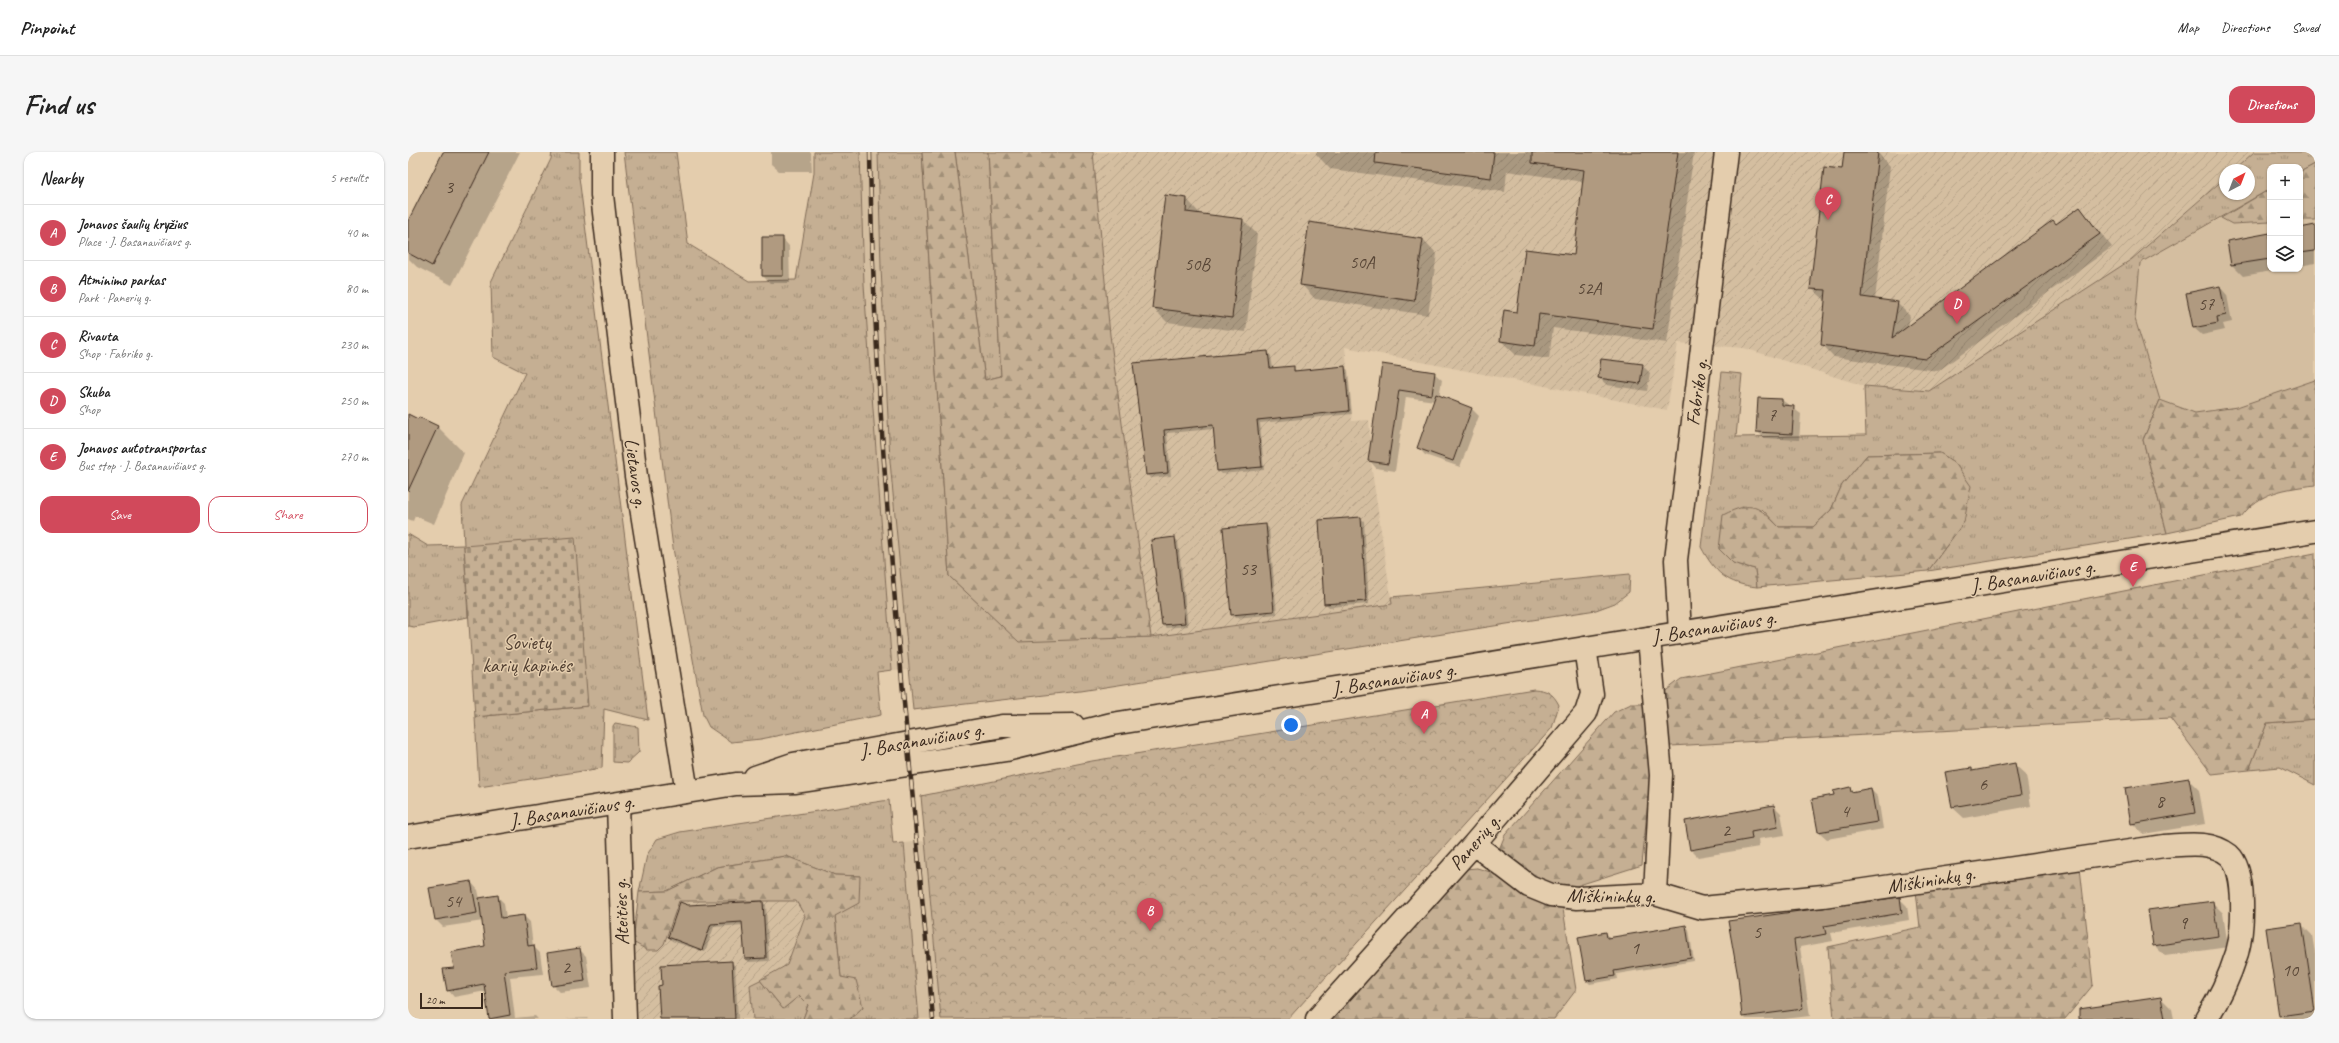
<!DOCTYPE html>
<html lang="en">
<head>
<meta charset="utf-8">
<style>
  :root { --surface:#fff; --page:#f6f6f6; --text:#222; --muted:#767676; --line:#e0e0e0; --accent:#d1495b }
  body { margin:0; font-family:Caveat,sans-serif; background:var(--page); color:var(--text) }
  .controls { position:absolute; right:12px; top:12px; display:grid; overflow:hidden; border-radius:8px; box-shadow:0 1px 3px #0004 }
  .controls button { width:36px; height:36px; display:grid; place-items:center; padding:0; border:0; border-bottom:1px solid var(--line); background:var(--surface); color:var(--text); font:20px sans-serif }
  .compass { position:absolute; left:1811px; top:12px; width:36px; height:36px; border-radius:50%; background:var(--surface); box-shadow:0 1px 3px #0004; rotate:42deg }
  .scale { position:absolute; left:12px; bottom:10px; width:63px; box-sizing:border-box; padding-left:4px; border:2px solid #3b2a1e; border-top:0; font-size:11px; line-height:14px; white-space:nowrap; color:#3b2a1e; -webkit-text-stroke:3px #e4cdad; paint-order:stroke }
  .you { position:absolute; left:883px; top:573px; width:14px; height:14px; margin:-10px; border:3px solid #fff; border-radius:50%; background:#1a73e8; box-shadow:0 0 0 6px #1a73e833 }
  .badge { display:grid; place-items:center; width:26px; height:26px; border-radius:50%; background:var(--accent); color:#fff; font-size:13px; font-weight:700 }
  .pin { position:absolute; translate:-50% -33px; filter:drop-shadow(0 1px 2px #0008) }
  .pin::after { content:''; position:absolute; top:21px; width:14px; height:12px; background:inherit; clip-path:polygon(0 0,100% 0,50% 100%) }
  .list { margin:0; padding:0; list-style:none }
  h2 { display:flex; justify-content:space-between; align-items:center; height:52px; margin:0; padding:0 16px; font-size:17px }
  h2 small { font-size:13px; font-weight:400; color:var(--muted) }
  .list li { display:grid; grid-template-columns:26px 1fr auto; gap:12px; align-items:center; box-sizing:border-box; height:56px; padding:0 16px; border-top:1px solid var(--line) }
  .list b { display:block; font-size:15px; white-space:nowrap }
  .list p { margin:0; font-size:13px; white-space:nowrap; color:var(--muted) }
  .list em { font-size:13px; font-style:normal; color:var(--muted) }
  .actions { display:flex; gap:8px; padding:12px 16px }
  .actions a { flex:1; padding:9px 0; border:1px solid var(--accent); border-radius:12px; text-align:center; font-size:14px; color:var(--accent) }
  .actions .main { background:var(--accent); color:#fff }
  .icon { flex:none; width:22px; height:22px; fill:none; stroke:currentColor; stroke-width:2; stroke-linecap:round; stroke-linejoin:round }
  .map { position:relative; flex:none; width:1907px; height:867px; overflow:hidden; border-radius:12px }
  header { display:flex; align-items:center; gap:24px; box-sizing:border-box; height:56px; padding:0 20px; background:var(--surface); border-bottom:1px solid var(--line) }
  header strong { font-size:19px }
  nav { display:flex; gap:22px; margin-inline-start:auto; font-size:14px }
  .intro { display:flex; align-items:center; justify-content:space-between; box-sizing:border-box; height:96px; padding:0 24px }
  h1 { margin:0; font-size:28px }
  .button { padding:10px 18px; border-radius:12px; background:var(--accent); color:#fff; font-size:14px; font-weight:700 }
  main { display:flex; gap:24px; padding:0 24px }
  aside { flex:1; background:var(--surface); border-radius:12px; box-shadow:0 1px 3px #0004 }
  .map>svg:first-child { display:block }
  .built { fill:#d4bea0 }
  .industrial { fill:url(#industrial-furrows) }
  .grass { fill:url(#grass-tufts); stroke:#806c58 }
  .forest { fill:url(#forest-firs); stroke:#806c58 }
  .cemetery { fill:url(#cemetery-stones); stroke:#806c58 }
  .park { fill:url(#park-crowns); stroke:#806c58 }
  .shadow { fill:#0003 }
  .building { fill:#b09a80; stroke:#3b2a1e }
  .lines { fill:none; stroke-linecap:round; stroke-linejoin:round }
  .minor-casing { stroke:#3b2a1e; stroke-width:25 }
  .major-casing { stroke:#3b2a1e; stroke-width:25 }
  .minor { stroke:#e4cdad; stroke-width:22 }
  .major { stroke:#e4cdad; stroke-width:22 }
  .rail-casing { stroke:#3b2a1e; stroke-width:4.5 }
  .rail { stroke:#e4cdad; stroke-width:3; stroke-dasharray:9; stroke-linecap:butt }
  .labels { text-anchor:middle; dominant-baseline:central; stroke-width:3; stroke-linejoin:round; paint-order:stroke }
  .number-label { font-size:18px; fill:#584636 }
  .street-label { font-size:20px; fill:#3b2a1e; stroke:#e4cdad }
  .park-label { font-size:20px; fill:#503e30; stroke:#e4cdad }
</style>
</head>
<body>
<header>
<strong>Pinpoint</strong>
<nav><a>Map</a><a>Directions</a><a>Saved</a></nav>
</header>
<div class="intro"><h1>Find us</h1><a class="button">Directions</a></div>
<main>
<aside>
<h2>Nearby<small>5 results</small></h2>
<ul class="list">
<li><span class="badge">A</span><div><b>Jonavos šaulių kryžius</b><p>Place · J. Basanavičiaus g.</p></div><em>40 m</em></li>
<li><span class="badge">B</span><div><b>Atminimo parkas</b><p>Park · Panerių g.</p></div><em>80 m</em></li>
<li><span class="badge">C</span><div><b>Rivauta</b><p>Shop · Fabriko g.</p></div><em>230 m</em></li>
<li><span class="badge">D</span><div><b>Skuba</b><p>Shop</p></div><em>250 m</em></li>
<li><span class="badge">E</span><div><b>Jonavos autotransportas</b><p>Bus stop · J. Basanavičiaus g.</p></div><em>270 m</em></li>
</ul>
<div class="actions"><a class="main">Save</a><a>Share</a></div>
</aside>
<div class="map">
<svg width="1907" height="867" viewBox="0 0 1907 867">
  <defs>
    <pattern id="industrial-furrows" width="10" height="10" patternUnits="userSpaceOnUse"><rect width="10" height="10" fill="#d4bea0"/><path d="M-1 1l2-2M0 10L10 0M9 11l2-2" fill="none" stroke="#b7a389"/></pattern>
    <pattern id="grass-tufts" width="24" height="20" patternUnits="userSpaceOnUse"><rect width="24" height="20" fill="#c5af93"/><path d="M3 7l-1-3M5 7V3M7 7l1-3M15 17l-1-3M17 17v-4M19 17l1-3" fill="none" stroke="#a18f77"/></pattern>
    <pattern id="forest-firs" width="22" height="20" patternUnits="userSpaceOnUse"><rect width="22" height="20" fill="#c5af93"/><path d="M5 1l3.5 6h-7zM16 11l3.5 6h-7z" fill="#a18f77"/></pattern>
    <pattern id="cemetery-stones" width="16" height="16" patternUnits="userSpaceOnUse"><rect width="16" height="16" fill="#c5af93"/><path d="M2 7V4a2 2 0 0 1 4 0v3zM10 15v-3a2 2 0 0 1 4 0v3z" fill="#a18f77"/></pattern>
    <pattern id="park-crowns" width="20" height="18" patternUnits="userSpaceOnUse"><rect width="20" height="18" fill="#c5af93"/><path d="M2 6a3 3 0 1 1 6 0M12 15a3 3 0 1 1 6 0" fill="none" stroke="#a18f77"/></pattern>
  </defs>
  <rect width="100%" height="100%" fill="#e4cdad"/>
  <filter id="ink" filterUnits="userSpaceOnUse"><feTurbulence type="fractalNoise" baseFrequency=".025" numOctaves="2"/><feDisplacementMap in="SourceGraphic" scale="8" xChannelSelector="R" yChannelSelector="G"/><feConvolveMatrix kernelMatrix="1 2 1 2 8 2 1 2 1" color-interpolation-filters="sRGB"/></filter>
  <g filter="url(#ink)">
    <path class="built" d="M 452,0 L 470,0 L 473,115 L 482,309 L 501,517 L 484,518 L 456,133 Z
      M 1813,66 L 1824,72 L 1862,70 L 1862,117 L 1892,117 L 1892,68 L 1907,68 L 1907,228 L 1829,255 L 1787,262 L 1752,248 L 1727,167 L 1732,111 Z
      M 517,689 L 533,867 L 511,867 L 496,691 Z"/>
    <path class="industrial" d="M 685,0 L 1846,0 L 1826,18 L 1817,18 L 1817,26 L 1724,107 L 1521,239 L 1456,234 L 1336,196 L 1270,191 L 1259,258 L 937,195 L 944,269 L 961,268 L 964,319 L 984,452 L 743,485 L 702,183 Z
      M 271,749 L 388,749 L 397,764 L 379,813 L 342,833 L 345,867 L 229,867 L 225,790 L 239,798 L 250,798 L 256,792 Z"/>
    <path class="grass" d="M 144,0 L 171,0 L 171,25 L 240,568 L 196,557 L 194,616 L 71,635 L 67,565 L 180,554 L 56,394 L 60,465 L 6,475 L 0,474 L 0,382 L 20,394 L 56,393 L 54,353 L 117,221 L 85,205 L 83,130 L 143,7 Z
      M 216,0 L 268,0 L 280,92 L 341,129 L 388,128 L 406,21 L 406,0 L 452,0 L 456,133 L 484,518 L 469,520 L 473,563 L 353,587 L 323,590 L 301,575 L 295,563 L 265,396 Z
      M 470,0 L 514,0 L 541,424 L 611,489 L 743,485 L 984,452 L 983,445 L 1222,422 L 1221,440 L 1207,451 L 1188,458 L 672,539 L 505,558 L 482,309 L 473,115 Z
      M 547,0 L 580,0 L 593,224 L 577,228 Z
      M 1846,0 L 1907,0 L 1907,12 L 1892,20 L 1892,15 L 1862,15 L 1862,37 L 1732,111 L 1727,167 L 1752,248 L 1735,288 L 1759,381 L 1520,419 L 1556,370 L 1547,311 L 1532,301 L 1459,303 L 1434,333 L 1423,358 L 1405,375 L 1371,375 L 1354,357 L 1325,411 L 1347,417 L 1349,435 C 1319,432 1307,421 1293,395 L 1314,220 L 1334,222 L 1328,285 L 1458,283 L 1456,234 L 1521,239 L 1724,107 L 1817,26 L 1817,42 L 1841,42 L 1841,18 L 1826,18 Z
      M 1907,567 L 1907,633 L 1872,615 L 1841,618 L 1859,571 Z
      M 207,571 L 230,575 L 231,600 L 219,611 L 205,610 L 205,574 Z
      M 481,648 L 485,692 L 496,691 L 511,867 L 442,867 L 455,855 L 433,826 L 427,763 L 452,724 L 427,723 L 378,704 L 309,715 L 259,739 L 231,740 L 239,703 L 249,687 L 272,680 Z
      M 352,828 L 375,857 L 391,844 L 400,853 L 395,867 L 345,867 L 342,833 Z"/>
    <path class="forest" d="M 514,0 L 547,0 L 577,228 L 593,224 L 580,0 L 685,0 L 702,183 L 743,485 L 611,490 L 541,424 Z
      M 1907,12 L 1907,68 L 1892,68 L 1892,20 Z
      M 1862,37 L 1862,70 L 1824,72 L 1813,66 Z
      M 1907,228 L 1907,333 C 1878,337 1852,339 1833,365 L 1759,381 L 1735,288 L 1752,248 L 1787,261 L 1829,255 Z
      M 1532,301 L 1547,311 L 1563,334 L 1556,370 L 1520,419 L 1349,435 L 1347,417 L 1325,411 L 1311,397 L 1315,363 C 1345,348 1350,354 1371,375 L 1405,375 L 1423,358 L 1434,333 L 1459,303 Z
      M 1907,401 L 1907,567 L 1859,571 L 1841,618 L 1804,622 L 1762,566 L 1245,595 L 1234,713 L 1168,734 L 1155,757 L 1168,838 L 1146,867 L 921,867 L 1057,717 L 1069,716 L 1089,722 L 1090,700 L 1097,683 L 1206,560 L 1223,552 L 1241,552 L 1273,527 Z
      M 378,704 L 427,723 L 452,724 L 451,751 L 427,764 L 433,825 L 448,828 L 455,855 L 442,867 L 395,867 L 400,853 L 391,844 L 375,857 L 352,828 L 379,813 L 397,764 L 388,749 L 271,749 L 256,792 L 250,798 L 239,798 L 225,790 L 231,740 L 259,739 L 309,715 Z
      M 1672,716 L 1685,833 L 1657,867 L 1426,867 L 1420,795 L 1512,775 L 1508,739 Z"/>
    <path class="cemetery" d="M 167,385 L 180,554 L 67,565 L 56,394 Z"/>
    <path class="park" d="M 1126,537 C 1139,538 1145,541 1151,553 L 1144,576 L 880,867 L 533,867 L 513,644 L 684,609 Z"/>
    <path class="shadow" d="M 36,0 L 112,0 L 44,133 L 9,115 L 0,106 L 0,71 Z
      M 363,0 L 403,0 L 404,19 L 371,19 L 363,12 Z
      M 908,0 L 1286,0 L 1259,191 L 1145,176 L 1141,207 L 1108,203 L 1093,189 L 1110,161 L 1167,104 L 1176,30 L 1099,19 L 1097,40 L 922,17 L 908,2 Z
      M 1437,0 L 1470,1 L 1482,14 L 1467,148 L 1489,151 L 1502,164 L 1500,176 L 1672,56 L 1704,95 L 1530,219 L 1426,205 L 1414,192 L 1418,149 L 1403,136 L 1435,18 Z
      M 779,47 L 793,63 L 835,68 L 849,82 L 838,180 L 759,170 L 745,156 Z
      M 1907,74 L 1907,111 L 1892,114 L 1892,77 Z
      M 1862,82 L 1862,117 L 1875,117 L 1835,124 L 1824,113 Z
      M 374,86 L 381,94 L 382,131 L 362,131 L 355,124 Z
      M 1015,87 L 1029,102 L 1020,163 L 907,147 L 893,132 Z
      M 1812,135 L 1819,143 L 1824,170 L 1815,172 L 1817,178 L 1794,183 L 1786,176 Z
      M 860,200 L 863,204 L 865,216 L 885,215 L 889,220 L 936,215 L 940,218 L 944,262 L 852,271 L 856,318 L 813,322 L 810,319 L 806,277 L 759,281 L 763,324 L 742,326 L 739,322 L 726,212 Z
      M 975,213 L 1026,221 L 1034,228 L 1031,245 L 1064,257 L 1071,264 L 1052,315 L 1017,303 L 1010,295 L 1027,249 L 998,245 L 987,319 L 968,316 L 961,308 Z
      M 1234,213 L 1242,221 L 1239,239 L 1199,233 L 1191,226 Z
      M 1374,248 L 1393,262 L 1391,288 L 1356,286 L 1349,279 Z
      M 0,264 L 30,275 L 56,301 L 26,372 L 7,364 L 5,369 L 0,367 Z
      M 952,366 L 956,369 L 961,452 L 921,455 L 917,451 Z
      M 857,373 L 861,376 L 869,462 L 828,466 L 824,462 Z
      M 766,386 L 770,389 L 780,474 L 758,476 L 755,473 L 744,389 Z
      M 1606,612 L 1618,623 L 1623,654 L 1556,666 L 1544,655 L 1564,617 L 1566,620 Z
      M 1780,627 L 1791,638 L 1797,672 L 1735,682 L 1724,671 Z
      M 1441,636 L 1445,640 L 1462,637 L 1470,645 L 1475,677 L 1419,687 L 1411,680 L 1427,644 Z
      M 1366,654 L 1373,661 L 1377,683 L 1350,687 L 1351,695 L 1290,705 L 1283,698 Z
      M 63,730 L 70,738 L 72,747 L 89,744 L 96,751 L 98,766 L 116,764 L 122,770 L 125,794 L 132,801 L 135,822 L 102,825 L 107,866 L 127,864 L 130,867 L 82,867 L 78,839 L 46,845 L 40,838 L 47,816 L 78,795 L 75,769 L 35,775 L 28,768 L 23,737 Z
      M 1491,746 L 1499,754 L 1501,768 L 1423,781 L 1425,789 L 1392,795 L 1402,864 L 1376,867 L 1338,867 L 1335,864 L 1331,825 L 1321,770 Z
      M 354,750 L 358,753 L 361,809 L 341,810 L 337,806 L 336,773 L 306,775 L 297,800 L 264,789 L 261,785 L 280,754 Z
      M 1804,750 L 1815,761 L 1820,795 L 1757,804 L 1746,793 Z
      M 1893,772 L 1904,783 L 1907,801 L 1907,867 L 1876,867 L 1872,863 Z
      M 1277,774 L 1281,777 L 1286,809 L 1209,822 L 1210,827 L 1182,832 L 1179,829 L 1198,781 L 1202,786 Z
      M 171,797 L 178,804 L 183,836 L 152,840 L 145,833 Z
      M 323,810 L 327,814 L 330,867 L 253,867 Z
      M 1753,846 L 1764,857 L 1766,867 L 1690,867 Z
      M 179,866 L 180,867 L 157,867 Z"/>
    <path class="building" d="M 35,0 L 81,0 L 24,114 L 0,101 L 0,69 Z
      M 968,0 L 1086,0 L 1083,26 L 967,11 Z
      M 1124,0 L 1270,0 L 1245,177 L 1131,162 L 1127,194 L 1092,189 L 1096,158 L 1109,160 L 1117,97 L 1166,103 L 1176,18 L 1124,11 Z
      M 1436,0 L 1470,0 L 1454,145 L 1490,150 L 1484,186 L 1645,68 L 1648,72 L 1672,55 L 1692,82 L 1517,207 L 1413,193 L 1418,138 L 1402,137 L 1416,15 L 1434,17 Z
      M 757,43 L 779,46 L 778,60 L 835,67 L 824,166 L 744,156 Z
      M 901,70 L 1015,87 L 1006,149 L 892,133 Z
      M 1907,73 L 1907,99 L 1892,101 L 1892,76 Z
      M 1862,81 L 1862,107 L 1823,113 L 1819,89 Z
      M 354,85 L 375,85 L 375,124 L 354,124 Z
      M 1812,134 L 1818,163 L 1809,165 L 1810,171 L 1785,176 L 1778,141 Z
      M 860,199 L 862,216 L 886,214 L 886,219 L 937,214 L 941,259 L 849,268 L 854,315 L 809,319 L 805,273 L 756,278 L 760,321 L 738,323 L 725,211 Z
      M 1193,207 L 1235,212 L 1232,232 L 1190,226 Z
      M 974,212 L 1027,220 L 1024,243 L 991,238 L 980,312 L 960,309 Z
      M 1028,242 L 1064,256 L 1045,309 L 1009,296 Z
      M 1350,246 L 1374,247 L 1374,253 L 1386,254 L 1384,282 L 1348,280 Z
      M 0,262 L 10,267 L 11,265 L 30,274 L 0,339 Z
      M 953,365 L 958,449 L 916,452 L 911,368 Z
      M 858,372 L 866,459 L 823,463 L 815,376 Z
      M 767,385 L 777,471 L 754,473 L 743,388 Z
      M 1607,611 L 1613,643 L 1544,655 L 1537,620 L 1564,616 L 1564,619 Z
      M 1781,626 L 1787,661 L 1723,672 L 1717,636 Z
      M 1442,635 L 1443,640 L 1463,636 L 1469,670 L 1410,680 L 1404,647 L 1426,643 L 1425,639 Z
      M 1366,653 L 1370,675 L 1343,680 L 1344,687 L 1282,698 L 1277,669 Z
      M 63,729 L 69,761 L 27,768 L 21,736 Z
      M 90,743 L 93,766 L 116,763 L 120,794 L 126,793 L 129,815 L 96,819 L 102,863 L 81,867 L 76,832 L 39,839 L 35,817 L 46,816 L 43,800 L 77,794 L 71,746 Z
      M 1492,745 L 1494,761 L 1416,774 L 1418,782 L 1386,788 L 1395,857 L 1334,865 L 1330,825 L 1320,769 Z
      M 355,749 L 358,806 L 337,807 L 334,770 L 303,772 L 294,798 L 260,785 L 272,750 L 280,753 Z
      M 1805,749 L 1810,784 L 1745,794 L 1740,758 Z
      M 1894,771 L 1907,859 L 1871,864 L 1858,776 Z
      M 1278,773 L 1283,806 L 1206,819 L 1207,824 L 1178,829 L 1170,785 L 1198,780 L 1199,786 Z
      M 172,796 L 177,829 L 144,834 L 139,801 Z
      M 324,809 L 327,867 L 252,867 L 250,834 L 254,833 L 253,813 Z
      M 1753,845 L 1757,867 L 1671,867 L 1671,857 Z"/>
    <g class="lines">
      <defs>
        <path id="minor" d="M 1272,481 L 1268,408 L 1318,0
          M 1241,486 L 1253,623 L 1247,742
          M 210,652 L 217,867
          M 1066,692 L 1121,734 L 1143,743 L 1169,746 L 1247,742 L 1294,756 L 1415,744 L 1756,694 C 1777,693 1802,688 1821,703 C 1839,719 1835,779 1829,801 C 1822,823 1811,848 1798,867
          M 909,867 L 1066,692 L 1178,561 L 1184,542 L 1177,496"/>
        <path id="major" d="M 194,0 L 194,43 L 198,78 L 228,324 L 279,640
          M 347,625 L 385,612 L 594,574 L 665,573
          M 0,685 L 328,632 L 388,630 L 598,598 L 704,572 L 1907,379"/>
      </defs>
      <use href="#minor" class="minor-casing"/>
      <use href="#major" class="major-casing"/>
      <use href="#minor" class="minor"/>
      <use href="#major" class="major"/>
      <defs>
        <path id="rail" d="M 462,0 C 466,290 500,578 525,867"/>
      </defs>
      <use href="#rail" class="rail-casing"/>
      <use href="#rail" class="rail"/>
    </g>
  </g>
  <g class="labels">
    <g class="number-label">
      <text x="41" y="35">3</text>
      <text x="954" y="110">50A</text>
      <text x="789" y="112">50B</text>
      <text x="1181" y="136">52A</text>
      <text x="1798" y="152">57</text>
      <text x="1364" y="263">7</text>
      <text x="840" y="417">53</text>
      <text x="1575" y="632">6</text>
      <text x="1752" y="649">8</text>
      <text x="1437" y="659">4</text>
      <text x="1318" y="678">2</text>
      <text x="45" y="749">54</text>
      <text x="1775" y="771">9</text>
      <text x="1349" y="780">5</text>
      <text x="1227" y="796">1</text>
      <text x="158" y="815">2</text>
      <text x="1882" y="818">10</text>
    </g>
    <g class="street-label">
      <text transform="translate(1289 240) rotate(-82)">Fabriko g.</text>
      <text transform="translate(228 321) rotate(82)">Lietavos g.</text>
      <text transform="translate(1625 424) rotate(-9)">J. Basanavičiaus g.</text>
      <text transform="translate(1306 475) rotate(-9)">J. Basanavičiaus g.</text>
      <text transform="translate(986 527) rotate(-9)">J. Basanavičiaus g.</text>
      <text transform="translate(514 588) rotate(-10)">J. Basanavičiaus g.</text>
      <text transform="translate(164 659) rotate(-9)">J. Basanavičiaus g.</text>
      <text transform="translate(1067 690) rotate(-49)">Panerių g.</text>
      <text transform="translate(1523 728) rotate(-9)">Miškininkų g.</text>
      <text transform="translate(1203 744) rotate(1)">Miškininkų g.</text>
      <text transform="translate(213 760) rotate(-92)">Ateities g.</text>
    </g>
    <g class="park-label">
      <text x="119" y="490">Sovietų<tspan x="119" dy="23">karių kapinės</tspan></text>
    </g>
  </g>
</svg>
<div class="controls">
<button>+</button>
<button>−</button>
<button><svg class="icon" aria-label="layers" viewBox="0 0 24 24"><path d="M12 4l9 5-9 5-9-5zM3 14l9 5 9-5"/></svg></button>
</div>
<svg class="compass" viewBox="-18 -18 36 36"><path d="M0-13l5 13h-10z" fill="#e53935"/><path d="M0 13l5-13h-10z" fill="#767676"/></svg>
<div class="scale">20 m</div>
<div class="you"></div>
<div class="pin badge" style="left:1016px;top:582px">A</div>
<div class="pin badge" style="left:742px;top:779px">B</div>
<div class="pin badge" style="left:1420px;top:68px">C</div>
<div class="pin badge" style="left:1549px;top:172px">D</div>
<div class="pin badge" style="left:1725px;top:435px">E</div>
</div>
</main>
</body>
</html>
